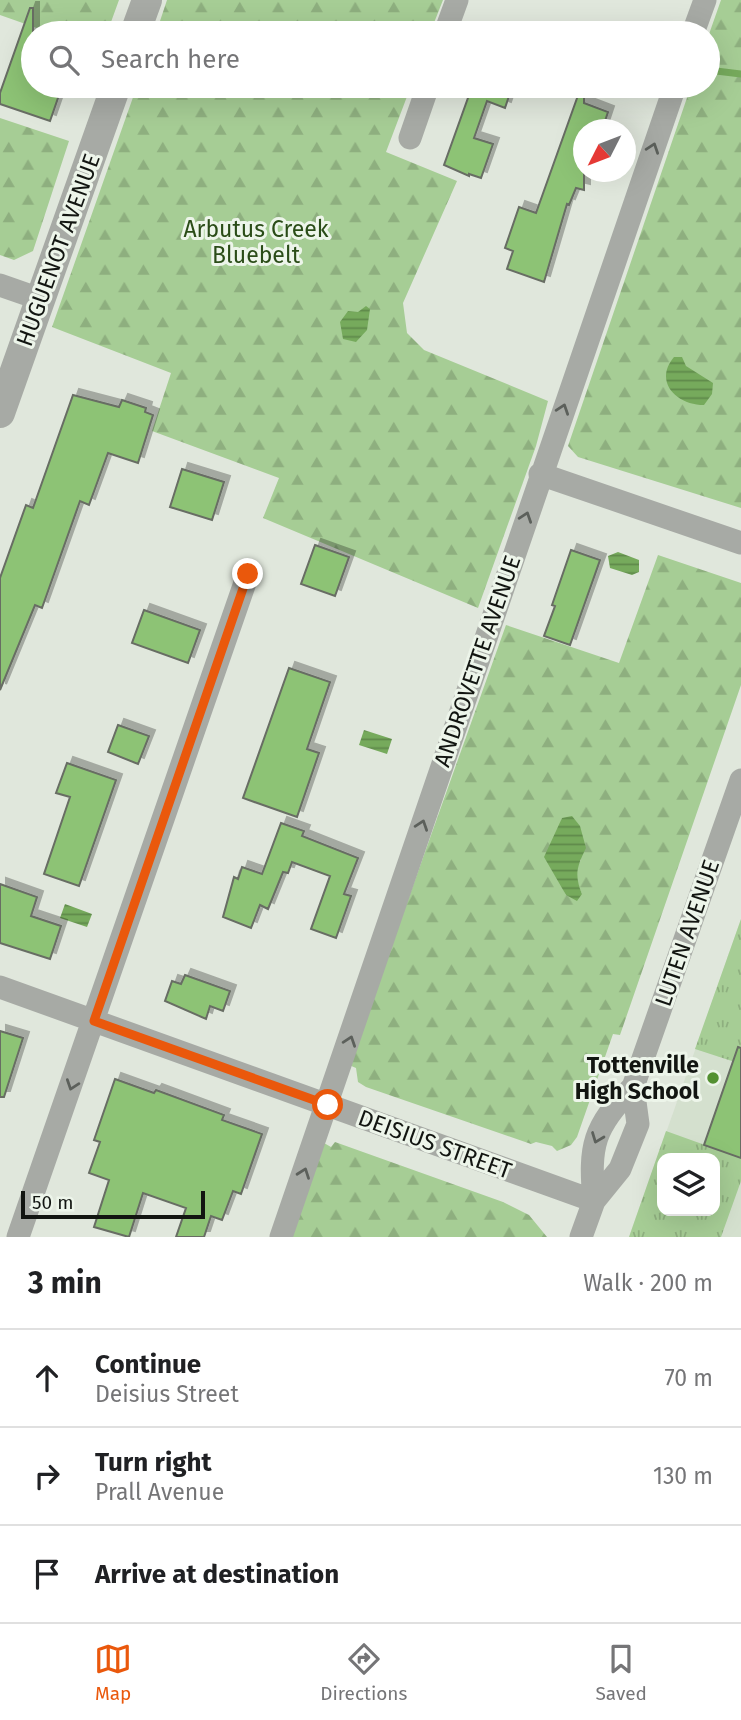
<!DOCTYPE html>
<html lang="en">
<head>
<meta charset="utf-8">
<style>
  :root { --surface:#fff; --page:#f6f6f6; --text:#202124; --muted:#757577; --line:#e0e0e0; --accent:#ea580c }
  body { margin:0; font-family:"Fira Sans",sans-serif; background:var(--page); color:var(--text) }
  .controls { position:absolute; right:21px; bottom:21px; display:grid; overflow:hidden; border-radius:14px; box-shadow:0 7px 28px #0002 }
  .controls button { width:63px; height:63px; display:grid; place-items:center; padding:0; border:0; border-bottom:2px solid var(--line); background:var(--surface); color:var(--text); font:35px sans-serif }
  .compass { position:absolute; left:573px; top:119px; width:63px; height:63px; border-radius:50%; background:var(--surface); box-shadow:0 7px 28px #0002; rotate:228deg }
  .scale { position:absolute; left:21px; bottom:18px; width:184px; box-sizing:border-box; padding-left:7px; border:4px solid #121511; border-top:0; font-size:19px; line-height:24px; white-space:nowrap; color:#121511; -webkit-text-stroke:5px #edf5ea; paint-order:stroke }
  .stop { position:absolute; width:21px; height:21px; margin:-16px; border:5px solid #ea580c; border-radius:50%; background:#fff }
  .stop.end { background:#ea580c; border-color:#fff; box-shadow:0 2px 7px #0008 }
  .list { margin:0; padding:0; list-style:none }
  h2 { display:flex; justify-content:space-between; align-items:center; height:91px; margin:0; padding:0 28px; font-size:30px }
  h2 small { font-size:23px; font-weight:400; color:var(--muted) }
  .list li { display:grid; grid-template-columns:46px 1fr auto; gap:21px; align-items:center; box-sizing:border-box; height:98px; padding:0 28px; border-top:2px solid var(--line) }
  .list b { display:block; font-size:26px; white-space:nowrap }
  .list p { margin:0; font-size:23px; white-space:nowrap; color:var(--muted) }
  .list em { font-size:23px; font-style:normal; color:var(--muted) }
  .icon { flex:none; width:38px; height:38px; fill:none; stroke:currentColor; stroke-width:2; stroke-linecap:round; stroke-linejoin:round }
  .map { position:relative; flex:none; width:741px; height:1237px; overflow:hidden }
  .search { position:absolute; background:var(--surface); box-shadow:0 7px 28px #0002; left:21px; right:21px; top:21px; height:77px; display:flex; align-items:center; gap:18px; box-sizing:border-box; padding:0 24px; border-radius:38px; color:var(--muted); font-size:26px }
  .sheet { height:385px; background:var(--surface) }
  nav { display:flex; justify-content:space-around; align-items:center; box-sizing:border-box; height:98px; border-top:2px solid var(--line); background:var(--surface); font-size:19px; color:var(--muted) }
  nav a { display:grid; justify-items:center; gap:4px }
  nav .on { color:var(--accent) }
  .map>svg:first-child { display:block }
  .built { fill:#d4e0ce; fill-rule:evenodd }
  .grass { fill:url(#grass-tufts); fill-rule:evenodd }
  .forest { fill:url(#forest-firs); fill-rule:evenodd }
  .water { fill:url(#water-rules) }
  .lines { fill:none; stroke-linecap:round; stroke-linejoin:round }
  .stream { stroke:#76aa5c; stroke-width:7 }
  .building { fill:#8dc374; stroke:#676d64; stroke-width:2; filter:url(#shadow) }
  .minor { stroke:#a7aaa5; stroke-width:23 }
  .tertiary { stroke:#a7aaa5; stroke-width:30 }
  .oneway { stroke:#5c605b }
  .route { stroke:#ea580c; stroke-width:9 }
  .poi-dot { fill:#539031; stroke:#edf5ea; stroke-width:2.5 }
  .labels { text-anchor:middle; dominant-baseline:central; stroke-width:6; stroke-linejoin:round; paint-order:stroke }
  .park-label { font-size:23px; fill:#2a4c17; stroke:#edf5ea }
  .street-label { font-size:23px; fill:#121511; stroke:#edf5ea }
  .poi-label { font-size:23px; font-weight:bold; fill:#121511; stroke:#edf5ea; text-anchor:end }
</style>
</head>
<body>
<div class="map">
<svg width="741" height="1237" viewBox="0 0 741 1237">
  <defs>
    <pattern id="grass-tufts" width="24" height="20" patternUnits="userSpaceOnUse" patternTransform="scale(1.75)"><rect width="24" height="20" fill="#a6cd95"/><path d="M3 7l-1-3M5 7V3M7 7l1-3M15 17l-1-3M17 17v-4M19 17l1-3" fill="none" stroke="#8eaf7f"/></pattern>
    <pattern id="forest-firs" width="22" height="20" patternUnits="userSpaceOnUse" patternTransform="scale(1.75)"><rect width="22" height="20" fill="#a6cd95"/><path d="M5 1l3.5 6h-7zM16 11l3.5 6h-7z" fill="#8eaf7f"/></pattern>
    <pattern id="water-rules" width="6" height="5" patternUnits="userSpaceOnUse" patternTransform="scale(1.75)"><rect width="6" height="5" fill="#76aa5c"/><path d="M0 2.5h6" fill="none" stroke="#5f894b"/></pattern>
    <filter id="shadow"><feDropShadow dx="6" dy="-6" stdDeviation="0" flood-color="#0004"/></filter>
  </defs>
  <rect width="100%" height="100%" fill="#e0e7dc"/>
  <path class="built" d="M 741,919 L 741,1237 L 629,1237 L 673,1113 ZM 662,1158 L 715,1158 L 715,1211 L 662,1211 Z"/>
  <path class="grass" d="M 741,919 L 741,1064 L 695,1049 Z
    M 666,1131 L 741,1158 L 741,1181 L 721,1237 L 629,1237 ZM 662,1158 L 715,1158 L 715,1211 L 662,1211 Z"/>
  <path class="forest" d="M 0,0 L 119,0 L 107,33 L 51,33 L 0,15 Z
    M 167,0 L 443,0 L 430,33 L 156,33 Z
    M 721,0 L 741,0 L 741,508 L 578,457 L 568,446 L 691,86 L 708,86 L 708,37 Z
    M 137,86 L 411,86 L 386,152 L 457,181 L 403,303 L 407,333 L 424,350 L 548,401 L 536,446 L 478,608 L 263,518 L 279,478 L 152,431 L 171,373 L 52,327 Z
    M 0,118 L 69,141 L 33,251 L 14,260 L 0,255 Z
    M 658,555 L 741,583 L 741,685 L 620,1035 L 613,1034 L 577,1137 L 571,1145 L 557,1151 L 552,1146 L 536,1142 L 531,1144 L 366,1087 L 358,1082 L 356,1068 L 349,1065 L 506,625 L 619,663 ZM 562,818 L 581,860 C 572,871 577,882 582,894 L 566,895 C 555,872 553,843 562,818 Z
    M 335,1142 L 503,1202 L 529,1215 L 547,1237 L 291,1237 L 324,1143 L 331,1147 Z"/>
  <path class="water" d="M 366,306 L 370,309 L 367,330 L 356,342 L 343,339 L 340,322 L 348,311 L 358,312 Z
    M 674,357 L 682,357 L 686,366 L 713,383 L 712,394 L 704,405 C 677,405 653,382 674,357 Z
    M 618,552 L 639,560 L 639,572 L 632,575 L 610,568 L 608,556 Z
    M 364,730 L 392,739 L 387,754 L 359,745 Z
    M 572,816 L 580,826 L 586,848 C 577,867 574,874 582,894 L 577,901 L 566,895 L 544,857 L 562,818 Z
    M 65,904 L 92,914 L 87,927 L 60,918 Z"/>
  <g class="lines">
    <path class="stream" d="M 708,70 L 741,74"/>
  </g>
  <path class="building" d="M 30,8 L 33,8 L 33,86 L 59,95 L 50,121 L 0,104 L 0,93 Z
    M 451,86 L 498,86 L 511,90 L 505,108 L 487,101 L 474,138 L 493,144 L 481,178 L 469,174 L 469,176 L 444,165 L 469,95 L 451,88 Z
    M 581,87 L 584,87 L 584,103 L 608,112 L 602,130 L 584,130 L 584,190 L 576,188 L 569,205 L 567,204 L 544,282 L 507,269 L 513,251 L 505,248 L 519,207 L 536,213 Z
    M 73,395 L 119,407 L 122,400 L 146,408 L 145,412 L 153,415 L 138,463 L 108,453 L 89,505 L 80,501 L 42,608 L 35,605 L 0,690 L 0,578 L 26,505 L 33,508 Z
    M 182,469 L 224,482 L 212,520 L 170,507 Z
    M 315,545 L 349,557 L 335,596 L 301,584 Z
    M 571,550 L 600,560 L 570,645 L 544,636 L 555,606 L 552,605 Z
    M 144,610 L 200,630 L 188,663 L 132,643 Z
    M 289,668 L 330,682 L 307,749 L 319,753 L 297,817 L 243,798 Z
    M 118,725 L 149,736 L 138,764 L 108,752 Z
    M 67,763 L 116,780 L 79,886 L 44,874 L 70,797 L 56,793 Z
    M 281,823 L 304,831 L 302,836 L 358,858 L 344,894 L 351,896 L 336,938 L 311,929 L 330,876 L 292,862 L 288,873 L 283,872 L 268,909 L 260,905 L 251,928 L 223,917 L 234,877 L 238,879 L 242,867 L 262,874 Z
    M 0,884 L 37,897 L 31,916 L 61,926 L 50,959 L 0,943 Z
    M 185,975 L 230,991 L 223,1011 L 210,1006 L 206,1019 L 165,1001 L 172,981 L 181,984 Z
    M 0,1031 L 23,1038 L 4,1097 L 0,1097 Z
    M 738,1047 L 741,1048 L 741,1158 L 704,1145 Z
    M 115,1079 L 154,1093 L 156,1090 L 224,1115 L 222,1120 L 262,1134 L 241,1194 L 233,1191 L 222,1220 L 211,1216 L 204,1237 L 176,1237 L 186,1208 L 143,1193 L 129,1237 L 94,1227 L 109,1180 L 89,1173 L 100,1142 L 94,1140 Z"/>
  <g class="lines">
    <path class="minor" d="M 445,33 L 457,0
      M 693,33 L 705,0
      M 410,138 L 428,86
      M 0,285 L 40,299
      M 540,474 L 741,543
      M 0,987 L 594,1201
      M 594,1201 C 589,1146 593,1127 633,1087 L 741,780
      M 18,1237 L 248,574
      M 281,1237 L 675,86
      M 581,1237 L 594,1201 L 620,1169 L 638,1124 L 633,1087"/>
    <path class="tertiary" d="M 135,33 L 147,0
      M 0,413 L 116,86"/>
  </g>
  <defs><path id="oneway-chevron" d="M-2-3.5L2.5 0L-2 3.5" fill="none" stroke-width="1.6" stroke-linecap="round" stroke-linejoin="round" transform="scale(1.75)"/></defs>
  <g class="oneway">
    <use href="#oneway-chevron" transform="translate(653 148) rotate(-71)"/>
    <use href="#oneway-chevron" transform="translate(563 409) rotate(-71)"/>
    <use href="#oneway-chevron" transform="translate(526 517) rotate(-71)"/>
    <use href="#oneway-chevron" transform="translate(422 825) rotate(-71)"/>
    <use href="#oneway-chevron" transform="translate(350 1041) rotate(-71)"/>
    <use href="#oneway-chevron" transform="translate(72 1085) rotate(109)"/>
    <use href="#oneway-chevron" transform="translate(597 1138) rotate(111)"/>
    <use href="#oneway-chevron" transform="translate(304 1173) rotate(-70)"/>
  </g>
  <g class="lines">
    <path class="route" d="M 248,574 L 94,1021 L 328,1105"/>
  </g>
  <circle class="poi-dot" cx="713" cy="1078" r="7"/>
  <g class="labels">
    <g class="park-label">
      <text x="256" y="229">Arbutus Creek<tspan x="256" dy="26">Bluebelt</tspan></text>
    </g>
    <g class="street-label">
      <text transform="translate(58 250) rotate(-70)">HUGUENOT AVENUE</text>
      <text transform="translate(477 661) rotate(-71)">ANDROVETTE AVENUE</text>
      <text transform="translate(687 933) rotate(-71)">LUTEN AVENUE</text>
      <text transform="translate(435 1144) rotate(20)">DEISIUS STREET</text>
    </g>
    <g class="poi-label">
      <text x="699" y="1065">Tottenville<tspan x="699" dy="26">High School</tspan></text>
    </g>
  </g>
</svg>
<div class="controls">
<button><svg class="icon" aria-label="layers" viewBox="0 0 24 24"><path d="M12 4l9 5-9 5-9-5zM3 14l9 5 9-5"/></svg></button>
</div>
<svg class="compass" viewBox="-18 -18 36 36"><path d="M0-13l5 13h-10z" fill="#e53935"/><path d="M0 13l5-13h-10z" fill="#757577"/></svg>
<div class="scale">50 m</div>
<div class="stop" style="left:328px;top:1105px"></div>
<div class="stop end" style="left:248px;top:574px"></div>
<div class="search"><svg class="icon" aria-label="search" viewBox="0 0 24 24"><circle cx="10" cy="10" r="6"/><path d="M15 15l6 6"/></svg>Search here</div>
</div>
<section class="sheet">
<h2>3 min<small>Walk · 200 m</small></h2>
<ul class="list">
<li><svg class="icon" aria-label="ahead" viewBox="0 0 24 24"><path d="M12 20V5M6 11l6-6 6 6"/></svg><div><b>Continue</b><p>Deisius Street</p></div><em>70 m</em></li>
<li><svg class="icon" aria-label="right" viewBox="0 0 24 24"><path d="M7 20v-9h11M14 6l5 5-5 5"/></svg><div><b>Turn right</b><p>Prall Avenue</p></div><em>130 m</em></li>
<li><svg class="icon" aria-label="arrive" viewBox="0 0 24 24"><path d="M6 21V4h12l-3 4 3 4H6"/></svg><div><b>Arrive at destination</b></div></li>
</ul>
</section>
<nav>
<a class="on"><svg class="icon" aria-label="map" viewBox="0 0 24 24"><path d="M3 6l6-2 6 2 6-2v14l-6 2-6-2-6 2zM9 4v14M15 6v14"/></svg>Map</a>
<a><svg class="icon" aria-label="directions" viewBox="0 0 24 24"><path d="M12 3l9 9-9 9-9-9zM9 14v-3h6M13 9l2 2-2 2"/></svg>Directions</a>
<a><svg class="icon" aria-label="saved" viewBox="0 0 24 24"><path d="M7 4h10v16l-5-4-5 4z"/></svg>Saved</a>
</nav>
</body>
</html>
